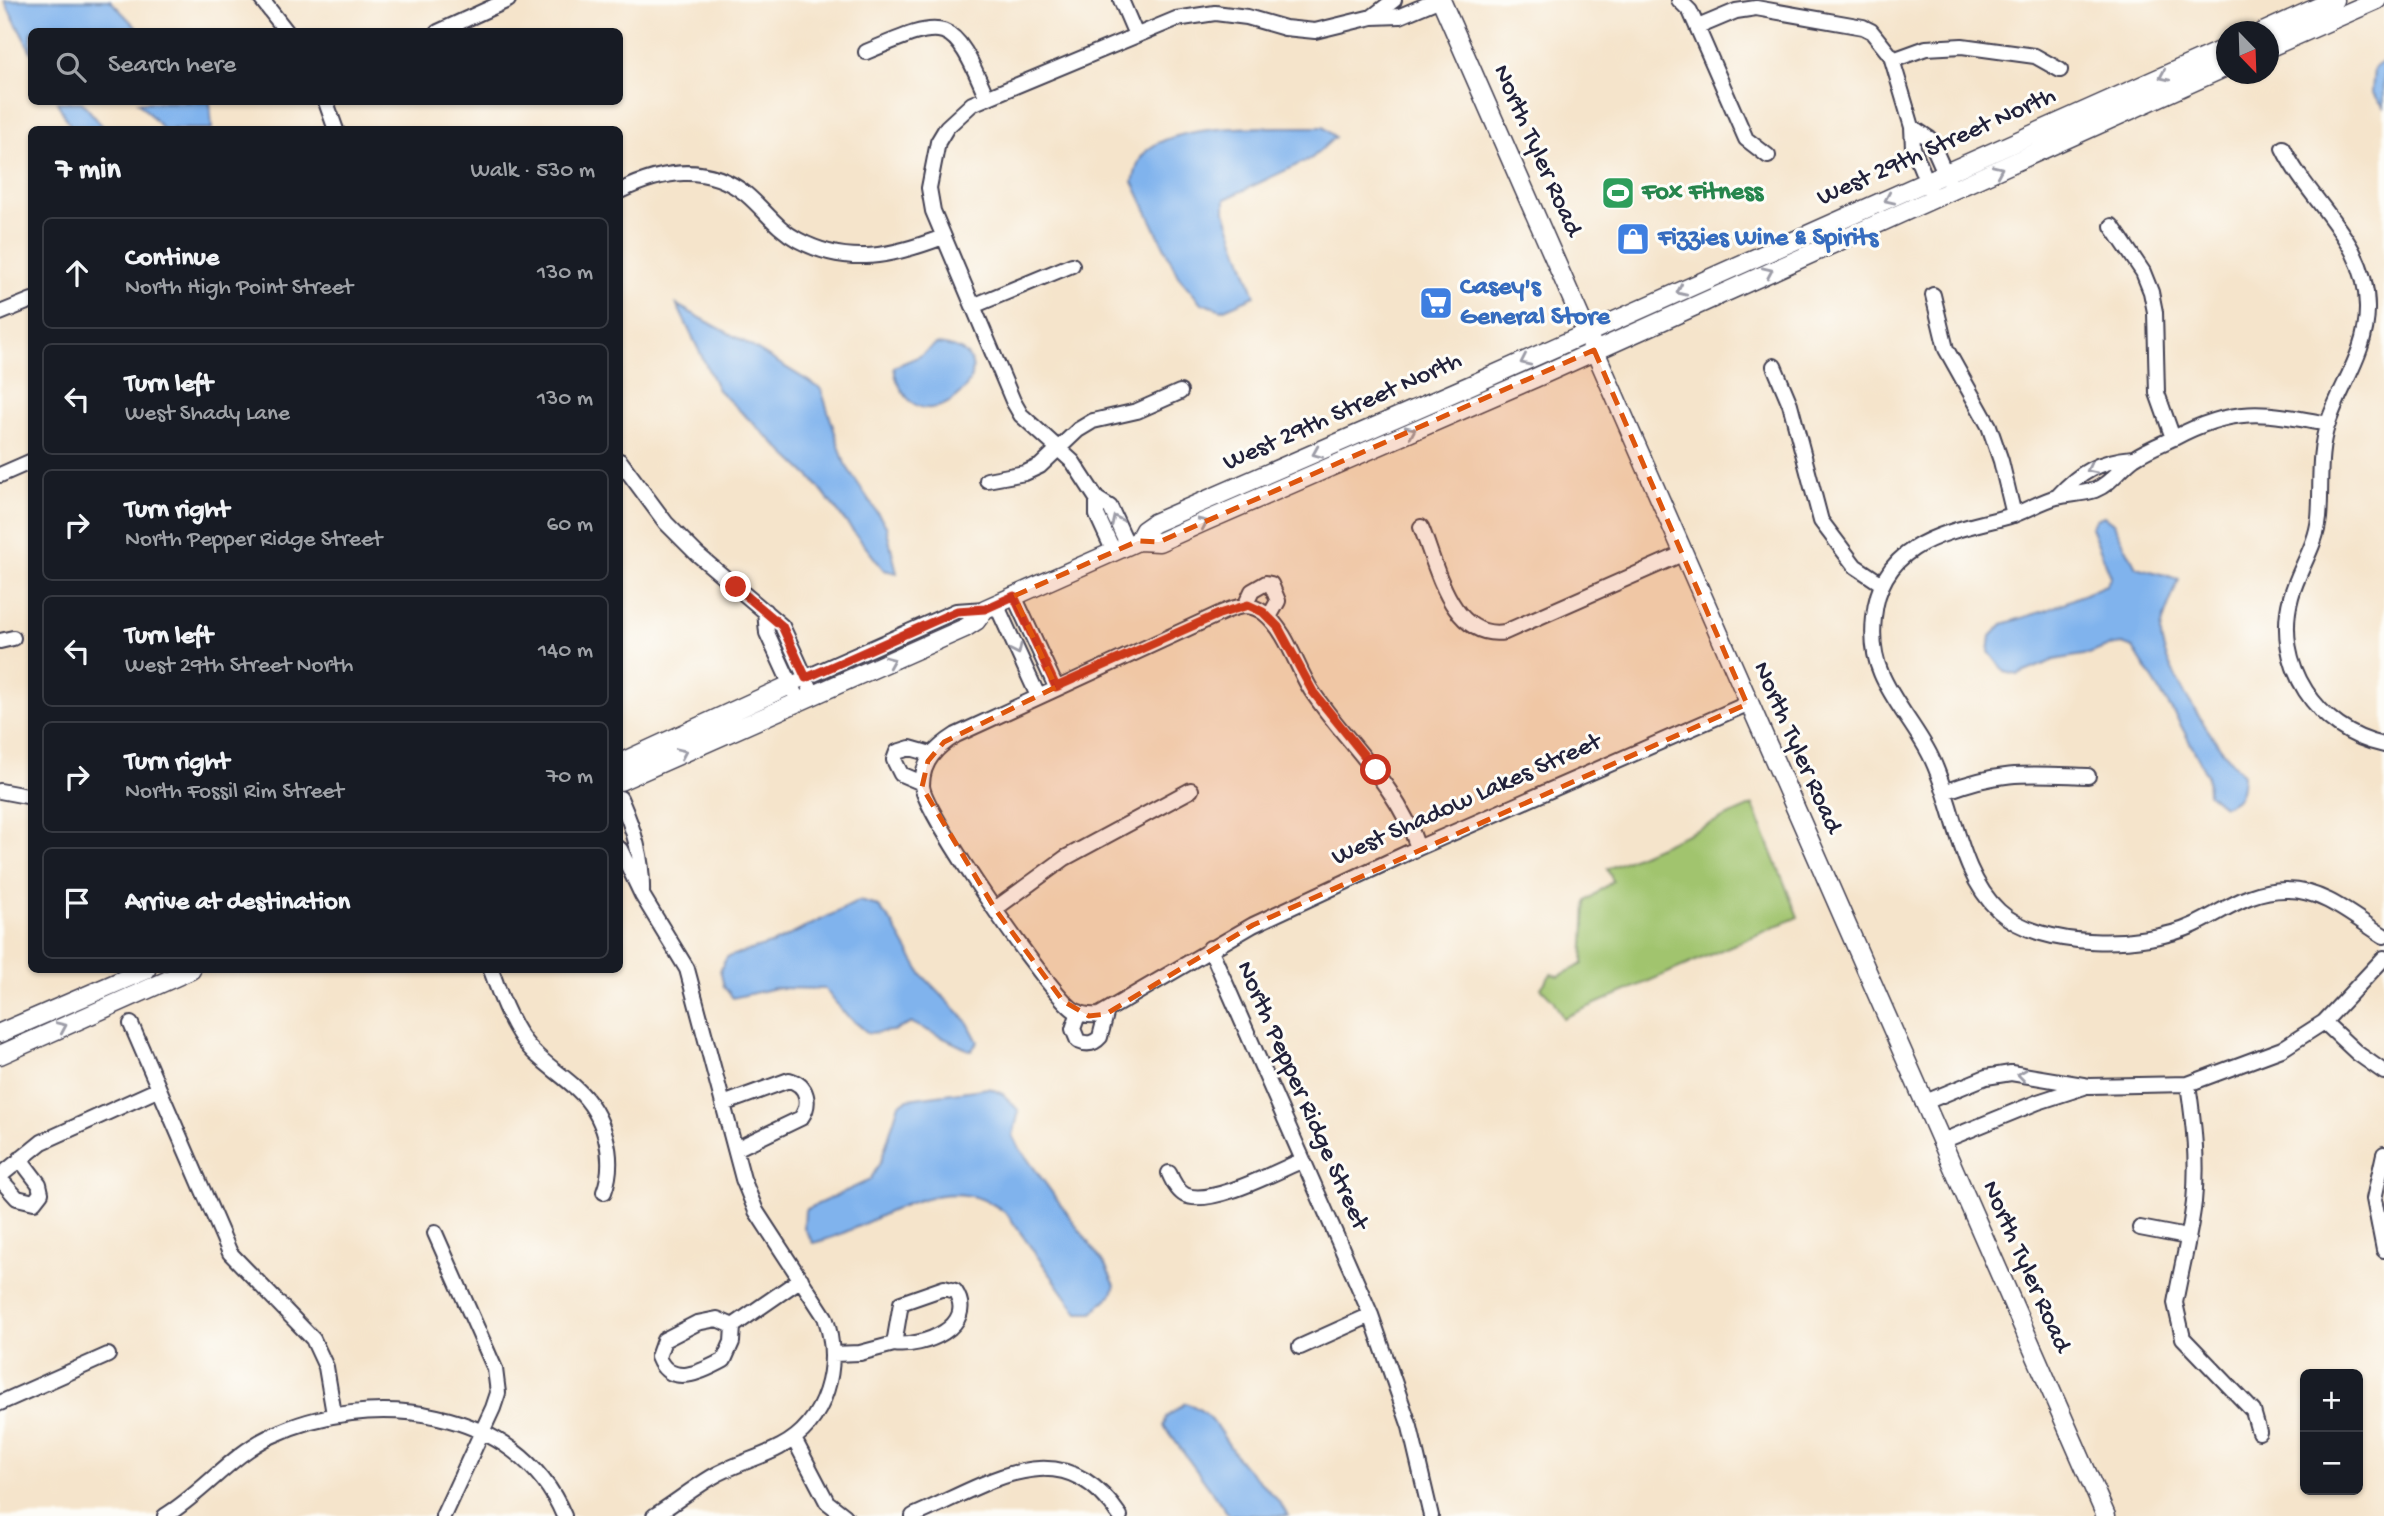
<!DOCTYPE html>
<html lang="en">
<head>
<meta charset="utf-8">
<style>
  :root { --surface:#171b24; --page:#242831; --text:#f1f3f6; --muted:#9ea1a6; --line:#363941 }
  body { margin:0; font-family:"Gochi Hand",sans-serif; background:var(--page); color:var(--text) }
  .controls { position:absolute; right:21px; bottom:21px; display:grid; overflow:hidden; border-radius:10px; box-shadow:0 2px 5px #0004 }
  .controls button { width:63px; height:63px; display:grid; place-items:center; padding:0; border:0; border-bottom:2px solid var(--line); background:var(--surface); color:var(--text); font:35px sans-serif }
  .compass { position:absolute; left:2216px; top:21px; width:63px; height:63px; border-radius:50%; background:var(--surface); box-shadow:0 2px 5px #0004; rotate:157deg }
  .stop { position:absolute; width:21px; height:21px; margin:-16px; border:5px solid #c8321e; border-radius:50%; background:#fff }
  .stop.end { background:#c8321e; border-color:#fff; box-shadow:0 2px 7px #0008 }
  .list { margin:0; padding:0; list-style:none }
  h2 { display:flex; justify-content:space-between; align-items:center; height:91px; margin:0; padding:0 28px; font-size:30px }
  h2 small { font-size:23px; font-weight:400; color:var(--muted) }
  .list li { display:grid; grid-template-columns:46px 1fr auto; gap:21px; align-items:center; box-sizing:border-box; height:112px; margin:0 14px 14px; padding:0 14px; border:2px solid var(--line); border-radius:10px }
  .list b { display:block; font-size:26px; white-space:nowrap }
  .list p { margin:0; font-size:23px; white-space:nowrap; color:var(--muted) }
  .list em { font-size:23px; font-style:normal; color:var(--muted) }
  .icon { flex:none; width:38px; height:38px; fill:none; stroke:currentColor; stroke-width:2; stroke-linecap:round; stroke-linejoin:round }
  .map { position:relative; flex:none; width:2384px; height:1516px; overflow:hidden }
  .search { position:absolute; background:var(--surface); box-shadow:0 2px 5px #0004; left:28px; top:28px; width:595px; height:77px; display:flex; align-items:center; gap:18px; box-sizing:border-box; padding:0 24px; border-radius:10px; color:var(--muted); font-size:26px }
  .panel { position:absolute; background:var(--surface); box-shadow:0 2px 5px #0004; left:28px; top:126px; width:595px; height:847px; border-radius:10px }
  .map>svg:first-child { display:block }
  .green { fill:#a1c46e; stroke:#627354; stroke-width:2 }
  .water { fill:#80b3ed; stroke:#516a94; stroke-width:2 }
  .lines { fill:none; stroke-linecap:round; stroke-linejoin:round }
  .minor-casing { stroke:#423f51; stroke-width:18 }
  .major-casing { stroke:#423f51; stroke-width:21 }
  .minor { stroke:#fff; stroke-width:14 }
  .major { stroke:#fff; stroke-width:18 }
  .oneway { stroke:#9c9ca7 }
  .route { stroke:#c8321e; stroke-width:9 }
  .marked { fill:#de560e; fill-opacity:0.2; stroke:#de560e; stroke-width:5; stroke-dasharray:14 9; stroke-linejoin:round }
  .labels { text-anchor:middle; dominant-baseline:central; stroke-width:6; stroke-linejoin:round; paint-order:stroke }
  .street-label { font-size:26px; fill:#22223b; stroke:#fdfcf7 }
  .leisure-label { font-size:26px; font-weight:bold; fill:#27864d; stroke:#fdfcf7; text-anchor:start }
  .shop-label { font-size:26px; font-weight:bold; fill:#366cbe; stroke:#fdfcf7; text-anchor:start }
</style>
</head>
<body>
<div class="map">
<svg width="2384" height="1516" viewBox="0 0 2384 1516">
  <rect width="100%" height="100%" fill="#fdfcf7"/>
  <filter id="ink" filterUnits="userSpaceOnUse"><feTurbulence type="fractalNoise" baseFrequency=".0143" numOctaves="2"/><feDisplacementMap in="SourceGraphic" scale="14" xChannelSelector="R" yChannelSelector="G"/><feConvolveMatrix kernelMatrix="1 2 1 2 8 2 1 2 1" color-interpolation-filters="sRGB"/></filter>
  <filter id="wash" filterUnits="userSpaceOnUse"><feTurbulence type="fractalNoise" baseFrequency=".00686" numOctaves="4" result="noise"/><feDisplacementMap in="SourceGraphic" scale="28" xChannelSelector="R" yChannelSelector="G"/><feGaussianBlur stdDeviation="1.57" result="paint"/><feColorMatrix in="noise" values="0 0 0 0 0 0 0 0 0 0 0 0 0 0 0 0 0 1.4 0 .05"/><feComposite in="paint" operator="in"/></filter>
  <g filter="url(#wash)">
    <rect width="100%" height="100%" fill="#f5e4cb"/>
    <path class="green" d="M 1753,805 L 1798,917 L 1563,1018 L 1553,1000 L 1541,988 L 1551,974 L 1559,976 L 1583,964 L 1586,901 L 1613,881 L 1607,869 Z"/>
    <path class="water" d="M 4,0 L 110,0 L 140,31 L 74,31 L 64,27 L 61,31 L 32,32 L 31,52 Z
      M 2384,61 L 2384,107 L 2372,92 L 2374,68 Z
      M 57,102 L 82,102 L 105,129 L 72,129 Z
      M 138,102 L 210,102 L 212,129 L 163,129 Z
      M 1323,127 L 1335,137 L 1312,158 L 1225,199 L 1225,212 L 1255,296 L 1222,310 L 1201,303 L 1178,276 L 1133,182 C 1135,174 1137,163 1142,156 C 1168,120 1280,128 1323,127 Z
      M 677,305 L 743,341 L 821,389 L 845,464 L 886,526 L 897,573 L 884,570 L 812,479 L 718,390 Z
      M 936,344 C 1020,351 937,440 906,396 C 899,387 895,379 894,367 L 920,356 Z
      M 2104,516 L 2113,523 L 2136,567 L 2179,579 C 2174,595 2160,620 2161,636 C 2165,672 2218,748 2243,775 C 2242,793 2241,800 2223,806 L 2208,794 L 2207,775 L 2178,720 L 2133,648 L 2122,644 L 2109,646 L 2089,654 L 2054,660 L 2018,675 L 2005,672 L 1989,652 L 1991,636 L 2003,624 L 2047,610 L 2106,585 L 2111,577 L 2091,527 L 2096,519 Z
      M 859,901 L 878,906 L 892,923 L 922,975 L 967,1021 L 978,1042 L 971,1051 L 912,1023 L 893,1031 L 868,1033 L 843,1012 L 825,989 L 775,988 L 733,998 L 724,987 L 720,970 L 727,957 L 774,943 Z
      M 989,1088 L 1003,1094 L 1019,1111 L 1013,1136 L 1018,1146 L 1105,1265 L 1115,1285 L 1112,1294 L 1092,1313 L 1078,1313 L 1007,1214 C 943,1161 876,1229 813,1243 L 804,1228 L 805,1210 L 870,1180 L 881,1161 L 899,1104 L 908,1099 Z
      M 1185,1403 C 1216,1412 1222,1440 1241,1462 C 1257,1482 1275,1491 1288,1516 L 1229,1515 L 1164,1426 L 1166,1418 Z"/>
  </g>
  <g filter="url(#ink)">
    <g class="lines">
      <defs>
        <path id="minor" d="M 262,0 L 287,32
          M 1121,0 L 1136,35
          M 1679,0 L 1690,11 L 1746,139 L 1768,156
          M 1372,17 L 1394,0
          M 1698,27 L 1736,11 L 1756,8 L 1863,27 L 1871,31 L 1891,56 L 1912,127 L 1913,148 L 1930,190
          M 438,32 L 508,0
          M 866,52 C 946,18 952,15 987,98
          M 1893,60 L 1926,48 L 1962,46 L 2035,56 L 2060,70
          M 326,102 L 336,130
          M 1912,127 L 1930,139 L 1949,182
          M 2283,148 C 2310,204 2368,241 2367,309 C 2367,352 2341,384 2328,423 C 2317,455 2322,485 2319,518 C 2316,547 2298,570 2291,597 C 2273,664 2317,731 2384,745
          M 620,191 C 661,171 706,162 746,194 C 764,209 777,229 798,240 C 849,267 893,256 943,237
          M 2112,226 L 2143,272 L 2151,292 L 2155,312 L 2157,393 L 2173,438
          M 1933,295 L 1946,349 L 1989,426 L 2001,461 L 2014,515
          M 973,306 L 1072,265
          M 0,313 L 32,300
          M 1774,366 L 1790,404 L 1821,521 L 1855,566 L 1882,584
          M 2328,424 C 2264,412 2234,406 2174,438 C 2161,444 2146,450 2134,458 C 2120,468 2112,483 2095,490 C 2083,494 2070,494 2057,497 C 2041,501 2026,511 2010,516 C 1950,532 1881,540 1874,617 C 1872,636 1873,655 1881,673 C 1893,702 1916,727 1930,755 C 1955,804 1958,873 1999,911 C 2041,950 2145,948 2194,925 C 2226,910 2250,889 2288,890 C 2324,890 2355,918 2384,936
          M 620,461 L 666,523 L 697,554 L 782,626 L 813,694
          M 0,475 L 32,461
          M 987,480 L 1025,473 L 1040,466 L 1078,430 L 1093,421 L 1137,411 L 1180,392
          M 2057,497 C 2080,472 2099,461 2133,458
          M 1097,499 L 1097,515 L 1114,552
          M 1421,527 C 1437,566 1451,641 1505,632 L 1682,554
          M 1128,546 L 1110,507 L 1097,499 L 1073,462 L 1021,415 L 1013,401 L 933,211 L 929,188 L 938,142 L 947,127 L 972,104 L 1176,19 L 1215,13 L 1247,17 L 1285,28 L 1315,31 L 1372,17 L 1400,16 L 1438,0
          M 1014,596 L 1056,687
          M 996,604 L 1038,696
          M 1245,606 L 1252,591 L 1266,583 L 1271,584 L 1278,601 L 1269,617
          M 765,611 L 767,633 L 795,694
          M 0,641 L 13,638
          M 798,681 L 956,611 L 985,609
          M 922,783 L 901,774 L 894,760 L 897,752 L 910,748 L 931,754
          M 0,791 L 32,797
          M 1947,791 C 2002,770 2030,774 2088,776
          M 620,798 C 634,830 643,858 642,893
          M 1418,848 C 1397,784 1347,744 1311,690 C 1296,666 1287,631 1264,613 C 1249,601 1235,607 1219,614 L 956,735 C 937,747 922,761 922,785 C 922,810 1050,995 1074,1010 C 1082,1015 1090,1016 1099,1015 L 1253,925 L 1418,848 L 1747,704
          M 620,849 L 642,895 L 687,969 L 743,1179 L 756,1211 L 825,1317 C 842,1364 827,1423 780,1447 C 758,1459 733,1464 712,1477 C 692,1489 673,1504 654,1516
          M 995,909 L 1065,858 L 1191,790
          M 1210,948 L 1371,1315 L 1410,1427 L 1431,1516
          M 491,970 C 499,992 508,1018 522,1038 C 536,1059 559,1072 577,1089 C 604,1114 617,1157 604,1192
          M 1079,1012 L 1073,1029 L 1078,1041 C 1087,1045 1094,1044 1100,1037 L 1106,1014
          M 2324,1022 L 2357,1053 L 2384,1072
          M 131,1024 L 230,1253 L 313,1339 L 326,1367 L 334,1414
          M 2188,1084 C 2194,1124 2198,1162 2194,1202 C 2190,1236 2181,1270 2175,1303 L 2183,1338 L 2253,1411 L 2259,1432
          M 1923,1103 L 1986,1077 L 2011,1073 L 2089,1086 L 2188,1084 L 2282,1049 L 2324,1022 L 2384,958
          M 723,1104 L 789,1080 C 808,1085 811,1104 801,1118 L 736,1149
          M 1940,1142 L 2038,1102 L 2084,1087
          M 2384,1154 L 2374,1199 L 2384,1250
          M 1169,1173 C 1172,1180 1177,1191 1185,1195 C 1210,1207 1277,1171 1301,1161
          M 0,1176 L 42,1142 L 159,1089
          M 0,1179 L 17,1198 L 34,1202 L 41,1193 L 39,1184 L 20,1159
          M 2140,1228 L 2187,1237
          M 435,1233 L 495,1369 L 498,1393 L 493,1408 L 443,1516
          M 944,1288 L 955,1291 C 978,1326 923,1348 894,1344 L 901,1303 Z
          M 717,1319 L 733,1326 L 732,1342 L 724,1360 C 702,1372 670,1388 658,1357 L 664,1340 L 697,1323 Z
          M 733,1326 L 801,1279
          M 1300,1347 L 1371,1315
          M 833,1354 L 860,1353 L 894,1344
          M 0,1403 L 108,1355
          M 794,1439 L 827,1502 L 845,1516
          M 165,1516 C 203,1493 231,1455 271,1436 C 368,1389 518,1405 564,1516
          M 913,1516 C 989,1484 1061,1428 1120,1516"/>
        <path id="major" d="M 1441,0 L 2106,1516
          M 2263,32 L 2334,0
          M 2268,48 L 2377,0
          M 1138,541 L 1144,530 L 1154,523 L 1471,385 L 2226,48
          M 620,763 L 790,685
          M 620,781 L 965,628 L 976,621 L 985,609 L 1138,541 L 1159,542 L 1206,521 L 1535,378 L 2226,67
          M 0,1033 L 146,970
          M 0,1055 L 191,970"/>
      </defs>
      <use href="#minor" class="minor-casing"/>
      <use href="#major" class="major-casing"/>
      <use href="#minor" class="minor"/>
      <use href="#major" class="major"/>
    </g>
    <defs><path id="oneway-chevron" d="M-2-3.5L2.5 0L-2 3.5" fill="none" stroke-width="1.6" stroke-linecap="round" stroke-linejoin="round" transform="scale(1.75)"/></defs>
    <g class="oneway">
      <use href="#oneway-chevron" transform="translate(2164 76) rotate(156)"/>
      <use href="#oneway-chevron" transform="translate(1998 170) rotate(-24)"/>
      <use href="#oneway-chevron" transform="translate(1889 199) rotate(156)"/>
      <use href="#oneway-chevron" transform="translate(1768 272) rotate(-24)"/>
      <use href="#oneway-chevron" transform="translate(1681 291) rotate(156)"/>
      <use href="#oneway-chevron" transform="translate(1525 361) rotate(155)"/>
      <use href="#oneway-chevron" transform="translate(1411 431) rotate(-24)"/>
      <use href="#oneway-chevron" transform="translate(1317 453) rotate(157)"/>
      <use href="#oneway-chevron" transform="translate(2091 469) rotate(153)"/>
      <use href="#oneway-chevron" transform="translate(1116 520) rotate(-115)"/>
      <use href="#oneway-chevron" transform="translate(1203 523) rotate(-24)"/>
      <use href="#oneway-chevron" transform="translate(1017 650) rotate(65)"/>
      <use href="#oneway-chevron" transform="translate(890 661) rotate(-23)"/>
      <use href="#oneway-chevron" transform="translate(682 753) rotate(-24)"/>
      <use href="#oneway-chevron" transform="translate(62 1027) rotate(-24)"/>
      <use href="#oneway-chevron" transform="translate(2022 1075) rotate(-172)"/>
    </g>
  </g>
  <g class="lines" filter="url(#ink)">
    <path class="route" d="M 736,587 L 782,626 L 806,678 L 957,611 L 985,609 L 1014,596 L 1056,687 L 1219,614 L 1248,605 L 1263,612 L 1278,627 L 1313,692 L 1376,770"/>
  </g>
  <path class="marked" d="M 1594,350 L 1747,704 L 1253,925 L 1106,1014 L 1089,1016 L 1063,1001 L 995,909 L 922,787 L 928,761 L 944,742 L 1056,687 L 1014,596 L 1138,541 L 1159,542 Z"/>
  <defs>
    <symbol id="stadium-square" viewBox="-11 -11 22 22"><rect x="-9" y="-9" width="18" height="18" rx="4" fill="#2e9e5b" stroke="#fdfcf7"/><path d="M0-5a6.5 5 0 1 0 0 10a6.5 5 0 1 0 0-10ZM-3.5-1.8h7v3.6h-7Z" fill="#fff"/></symbol>
    <symbol id="shop-square" viewBox="-11 -11 22 22"><rect x="-9" y="-9" width="18" height="18" rx="4" fill="#3f7fe0" stroke="#fdfcf7"/><path d="M-5-2.5h2.3a2.7 3.5 0 0 1 5.4 0H5L5.5 6h-11ZM-1.5-2.5h3a1.5 2.3 0 0 0-3 0Z" fill="#fff"/></symbol>
    <symbol id="supermarket-square" viewBox="-11 -11 22 22"><rect x="-9" y="-9" width="18" height="18" rx="4" fill="#3f7fe0" stroke="#fdfcf7"/><path d="M-6-5.5h2.5l.6 2H6L4.5 2H-2.5L-4.4-4H-6ZM-1.5 3.2a1.3 1.3 0 1 0 .1 0ZM3 3.2a1.3 1.3 0 1 0 .1 0Z" fill="#fff"/></symbol>
  </defs>
  <g fill-rule="evenodd">
    <use href="#stadium-square" x="1599" y="174" width="38" height="38"/>
    <use href="#shop-square" x="1614" y="220" width="38" height="38"/>
    <use href="#supermarket-square" x="1417" y="284" width="38" height="38"/>
  </g>
  <g class="labels">
    <g class="street-label">
      <text transform="translate(1937 148) rotate(-24)">West 29th Street North</text>
      <text transform="translate(1536 151) rotate(66)">North Tyler Road</text>
      <text transform="translate(1343 413) rotate(-24)">West 29th Street North</text>
      <text transform="translate(1796 748) rotate(66)">North Tyler Road</text>
      <text transform="translate(1467 801) rotate(-24)">West Shadow Lakes Street</text>
      <text transform="translate(1301 1096) rotate(66)">North Pepper Ridge Street</text>
      <text transform="translate(2025 1267) rotate(66)">North Tyler Road</text>
    </g>
    <g class="leisure-label">
      <text x="1642" y="193">Fox Fitness</text>
    </g>
    <g class="shop-label">
      <text x="1658" y="239">Fizzies Wine &amp; Spirits</text>
      <text x="1460" y="288">Casey's<tspan x="1460" dy="30">General Store</tspan></text>
    </g>
  </g>
</svg>
<div class="controls">
<button>+</button>
<button>−</button>
</div>
<svg class="compass" viewBox="-18 -18 36 36"><path d="M0-13l5 13h-10z" fill="#e53935"/><path d="M0 13l5-13h-10z" fill="#9ea1a6"/></svg>
<div class="stop" style="left:1376px;top:770px"></div>
<div class="stop end" style="left:736px;top:587px"></div>
<div class="search"><svg class="icon" aria-label="search" viewBox="0 0 24 24"><circle cx="10" cy="10" r="6"/><path d="M15 15l6 6"/></svg>Search here</div>
<section class="panel">
<h2>7 min<small>Walk · 530 m</small></h2>
<ul class="list">
<li><svg class="icon" aria-label="ahead" viewBox="0 0 24 24"><path d="M12 20V5M6 11l6-6 6 6"/></svg><div><b>Continue</b><p>North High Point Street</p></div><em>130 m</em></li>
<li><svg class="icon" aria-label="left" viewBox="0 0 24 24"><path d="M17 20v-9H6M10 6l-5 5 5 5"/></svg><div><b>Turn left</b><p>West Shady Lane</p></div><em>130 m</em></li>
<li><svg class="icon" aria-label="right" viewBox="0 0 24 24"><path d="M7 20v-9h11M14 6l5 5-5 5"/></svg><div><b>Turn right</b><p>North Pepper Ridge Street</p></div><em>60 m</em></li>
<li><svg class="icon" aria-label="left" viewBox="0 0 24 24"><path d="M17 20v-9H6M10 6l-5 5 5 5"/></svg><div><b>Turn left</b><p>West 29th Street North</p></div><em>140 m</em></li>
<li><svg class="icon" aria-label="right" viewBox="0 0 24 24"><path d="M7 20v-9h11M14 6l5 5-5 5"/></svg><div><b>Turn right</b><p>North Fossil Rim Street</p></div><em>70 m</em></li>
<li><svg class="icon" aria-label="arrive" viewBox="0 0 24 24"><path d="M6 21V4h12l-3 4 3 4H6"/></svg><div><b>Arrive at destination</b></div></li>
</ul>
</section>
</div>
</body>
</html>
